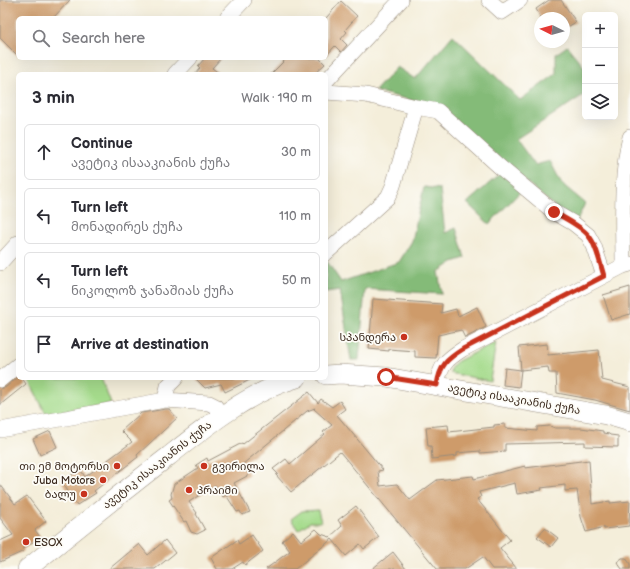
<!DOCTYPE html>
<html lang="en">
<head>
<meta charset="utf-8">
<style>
  :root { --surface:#fff; --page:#f7f7f7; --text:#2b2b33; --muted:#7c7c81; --line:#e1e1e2 }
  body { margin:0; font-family:"Balsamiq Sans","Noto Sans Georgian",sans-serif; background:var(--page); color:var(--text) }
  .controls { position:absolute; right:12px; top:12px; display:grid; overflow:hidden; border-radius:6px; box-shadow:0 4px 16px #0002 }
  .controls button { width:36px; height:36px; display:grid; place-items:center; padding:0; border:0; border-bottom:1px solid var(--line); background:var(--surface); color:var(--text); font:20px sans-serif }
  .compass { position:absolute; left:534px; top:12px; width:36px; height:36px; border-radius:50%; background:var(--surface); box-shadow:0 4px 16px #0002; rotate:275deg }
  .stop { position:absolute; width:12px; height:12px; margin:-9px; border:3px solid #c8321e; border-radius:50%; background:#fff }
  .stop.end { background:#c8321e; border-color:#fff; box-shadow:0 1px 4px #0008 }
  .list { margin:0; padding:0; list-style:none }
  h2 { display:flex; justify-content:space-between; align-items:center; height:52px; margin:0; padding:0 16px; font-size:17px }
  h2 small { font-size:13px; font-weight:400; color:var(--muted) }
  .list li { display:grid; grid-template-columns:26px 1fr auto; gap:12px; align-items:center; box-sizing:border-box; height:56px; margin:0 8px 8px; padding:0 8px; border:1px solid var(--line); border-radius:6px }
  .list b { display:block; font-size:15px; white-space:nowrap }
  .list p { margin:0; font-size:13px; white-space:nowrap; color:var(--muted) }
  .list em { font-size:13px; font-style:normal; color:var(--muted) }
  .icon { flex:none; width:22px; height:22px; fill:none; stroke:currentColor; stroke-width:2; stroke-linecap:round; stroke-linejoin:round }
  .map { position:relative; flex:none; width:630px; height:569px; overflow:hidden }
  .search { position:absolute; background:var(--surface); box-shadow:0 4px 16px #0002; left:16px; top:16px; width:312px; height:44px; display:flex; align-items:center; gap:10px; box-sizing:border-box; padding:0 14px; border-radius:6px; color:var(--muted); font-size:15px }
  .panel { position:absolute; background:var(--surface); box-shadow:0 4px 16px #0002; left:16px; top:72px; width:312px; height:308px; border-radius:6px }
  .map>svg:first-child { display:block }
  .green { fill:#a5db8c; stroke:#708255 }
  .forest { fill:#84bb78; stroke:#60724b }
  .building { fill:#ce9b6b }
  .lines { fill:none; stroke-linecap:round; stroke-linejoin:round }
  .minor-casing { stroke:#988c7c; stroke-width:16 }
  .major-casing { stroke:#988c7c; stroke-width:20 }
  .minor { stroke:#fff; stroke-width:15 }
  .major { stroke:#fff; stroke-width:19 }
  .route { stroke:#c8321e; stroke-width:5 }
  .poi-dot { fill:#c8321e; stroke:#fdfcf7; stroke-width:1.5 }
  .labels { text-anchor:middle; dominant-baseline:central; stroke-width:3.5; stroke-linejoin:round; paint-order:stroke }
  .poi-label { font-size:11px; fill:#3b2a1e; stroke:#fdfcf7; text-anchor:end }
  .street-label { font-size:11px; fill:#3b2a1e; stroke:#fdfcf7 }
</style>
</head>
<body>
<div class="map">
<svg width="630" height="569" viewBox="0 0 630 569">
  <rect width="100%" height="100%" fill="#fdfcf7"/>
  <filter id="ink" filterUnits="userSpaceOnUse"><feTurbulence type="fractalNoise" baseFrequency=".025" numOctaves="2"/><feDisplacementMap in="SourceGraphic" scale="8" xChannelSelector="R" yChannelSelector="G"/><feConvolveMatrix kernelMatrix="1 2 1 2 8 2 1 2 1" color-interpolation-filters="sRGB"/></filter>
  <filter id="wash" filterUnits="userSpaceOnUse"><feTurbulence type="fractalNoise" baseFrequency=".012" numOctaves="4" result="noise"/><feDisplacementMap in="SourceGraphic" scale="16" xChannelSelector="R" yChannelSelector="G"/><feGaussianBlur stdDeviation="0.9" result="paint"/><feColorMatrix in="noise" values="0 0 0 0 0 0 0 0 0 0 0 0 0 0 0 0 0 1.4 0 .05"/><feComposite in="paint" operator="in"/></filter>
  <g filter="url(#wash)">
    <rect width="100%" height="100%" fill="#f4eeda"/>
    <path class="green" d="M 496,342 L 490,381 L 450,373 L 452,366 L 458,361 Z
      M 28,378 L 101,378 L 111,404 L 46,414 Z
      M 318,510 L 321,522 L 310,522 L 298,530 L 291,519 L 302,511 Z"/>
    <path class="forest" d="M 453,35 L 520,100 L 556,74 L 556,54 L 567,46 L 585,68 L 585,94 L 516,139 L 535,165 L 550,161 L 562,184 L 585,203 L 577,221 L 555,207 L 442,108 L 375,91 L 397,67 L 415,79 Z
      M 502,172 L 523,189 L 489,224 L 467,203 Z
      M 424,187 L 440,189 L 445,233 L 456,228 L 465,258 L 453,262 L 438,272 L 442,294 L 365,289 L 359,360 L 351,360 L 340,290 L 326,292 L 326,260 L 341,282 L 399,262 L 412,241 Z"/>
    <g id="blocks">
      <path class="building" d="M 0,0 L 70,0 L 53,18 L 18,18 L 18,56 L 0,38 Z
        M 549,0 L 561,0 L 576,22 L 564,29 L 564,18 L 541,18 L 536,9 Z
        M 341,1 L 357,16 L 345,30 L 347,32 L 341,39 L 347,45 L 341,52 L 335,46 L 326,56 L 326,18 Z
        M 205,58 L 221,58 L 212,68 L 220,74 L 195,74 L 200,68 L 198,66 Z
        M 287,58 L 319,58 L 325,64 L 314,74 L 271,74 Z
        M 630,287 L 630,314 L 611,320 L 603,295 Z
        M 373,299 L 442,304 L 441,313 L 456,309 L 458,316 L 477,307 L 486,327 L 465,338 L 461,330 L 438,335 L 436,358 L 415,357 L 415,351 L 389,349 L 389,351 L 369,349 Z
        M 547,344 L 548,355 L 599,350 L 602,380 L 630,387 L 630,410 L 595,400 L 557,393 L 556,373 L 549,373 L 548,367 L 521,370 L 519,347 Z
        M 505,368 L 521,370 L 519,387 L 503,385 Z
        M 18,377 L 18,378 L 22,378 L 26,384 L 0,405 L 0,389 L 6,387 Z
        M 195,378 L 254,378 L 225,392 L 221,384 L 205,388 Z
        M 309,392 L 318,403 L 321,399 L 332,407 L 340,401 L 345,409 L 337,415 L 383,470 L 378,471 L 380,486 L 397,484 L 410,500 L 437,480 L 473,476 L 474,479 L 525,466 L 525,468 L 589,460 L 592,504 L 610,501 L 610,503 L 630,501 L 629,526 L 604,529 L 604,527 L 586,532 L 581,517 L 577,490 L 565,491 L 565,485 L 541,488 L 542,490 L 517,494 L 515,483 L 479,492 L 481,497 L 477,499 L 510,540 L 500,548 L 517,569 L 492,569 L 483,557 L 465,569 L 437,569 L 340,452 L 291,492 L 276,475 L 278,474 L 273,469 L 286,459 L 290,464 L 325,434 L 323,432 L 332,425 L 314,409 L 315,408 L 307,411 L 243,464 L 249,475 L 234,483 L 250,512 L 242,515 L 240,511 L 237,512 L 226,495 L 223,497 L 215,485 L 189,502 L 197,513 L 196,514 L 205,530 L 197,534 L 191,532 L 186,521 L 184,522 L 169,500 L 172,498 L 171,494 L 174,484 L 198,468 L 196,465 L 207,458 L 208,461 L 242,443 L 243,444 Z
        M 166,409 L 169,409 L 177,418 L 137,455 L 138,457 L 94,491 L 96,493 L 77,505 L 62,482 L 80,469 L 85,477 L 132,442 L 121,431 L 141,413 Z
        M 505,424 L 505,428 L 537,431 L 537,427 L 550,426 L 555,428 L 581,428 L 603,431 L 603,433 L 609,434 L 610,435 L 618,436 L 618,447 L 585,446 L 585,442 L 505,444 L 505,451 L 480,453 L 480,451 L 457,453 L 457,456 L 432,459 L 431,446 L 428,446 L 426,427 L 448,425 L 449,432 L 494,427 L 494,425 Z
        M 50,431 L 57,447 L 40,455 L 33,439 Z
        M 0,484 L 15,504 L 27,496 L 46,521 L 35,530 L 40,537 L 23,549 L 24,551 L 0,562 L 0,541 L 13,535 L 0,518 Z
        M 356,506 L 379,537 L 364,549 L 360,544 L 346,556 L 332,539 L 295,569 L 266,569 L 290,551 L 282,541 L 293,531 L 301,541 L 316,529 L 321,534 L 330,537 L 342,526 L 338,520 Z
        M 545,528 L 558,538 L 551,547 L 537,537 Z
        M 252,535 L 263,551 L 245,565 L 243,562 L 232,569 L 217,569 L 211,558 L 237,540 L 239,544 Z
        M 165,540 L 175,553 L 155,569 L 109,569 L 139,544 L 148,555 Z
        M 393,552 L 406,569 L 372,569 Z
        M 622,558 L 626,558 L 630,564 L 630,569 L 622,569 L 617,562 Z"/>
    </g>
  </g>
  <g filter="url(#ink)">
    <use href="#blocks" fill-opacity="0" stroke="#988c7c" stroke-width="1"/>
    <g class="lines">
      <defs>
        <path id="minor" d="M 489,0 L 502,12 L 520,0
          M 227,18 L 244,0
          M 175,74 L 190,58
          M 326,81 L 401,0
          M 326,92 L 366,95 L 416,107 L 438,111 L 500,167 L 554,212 L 573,223 L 588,235 L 594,246 L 604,276
          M 326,253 L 388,197 L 393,186 L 416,107
          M 0,263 L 18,243
          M 623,266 C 623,226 620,176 630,137
          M 0,380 L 18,365
          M 437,385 C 440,365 447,359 463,349 L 623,266 L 630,264
          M 165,400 L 168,386 L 176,378
          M 0,430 L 165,400 L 209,403 L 215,406 L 222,415"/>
        <path id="major" d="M 326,375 L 340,374 L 386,377 L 606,415 L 630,422
          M 27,569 C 74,531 121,493 169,456 C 208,425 249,392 297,378"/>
      </defs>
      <use href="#minor" class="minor-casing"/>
      <use href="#major" class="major-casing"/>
      <use href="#minor" class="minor"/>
      <use href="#major" class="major"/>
    </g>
  </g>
  <g class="lines" filter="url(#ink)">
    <path class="route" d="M 386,377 L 437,385 C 440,365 447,359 463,349 L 604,276 C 600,264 597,245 588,235 C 581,226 564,218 554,212"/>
  </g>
  <g class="poi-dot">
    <circle cx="404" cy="337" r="4"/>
    <circle cx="117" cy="466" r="4"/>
    <circle cx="204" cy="466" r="4"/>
    <circle cx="103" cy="480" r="4"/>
    <circle cx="189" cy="490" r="4"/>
    <circle cx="84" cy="494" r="4"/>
    <circle cx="26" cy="542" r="4"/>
  </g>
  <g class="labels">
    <g class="poi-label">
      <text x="396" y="337">სპანდერა</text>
      <text x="109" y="466">თი ემ მოტორსი</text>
      <text x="212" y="466" text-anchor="start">გვირილა</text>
      <text x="95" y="480">Juba Motors</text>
      <text x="197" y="490" text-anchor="start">პრაიმი</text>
      <text x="76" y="494">ბალუ</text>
      <text x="34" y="542" text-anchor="start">ESOX</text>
    </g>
    <g class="street-label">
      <text transform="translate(514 399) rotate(10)">ავეტიკ ისააკიანის ქუჩა</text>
      <text transform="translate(157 465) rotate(-38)">ავეტიკ ისააკიანის ქუჩა</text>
    </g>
  </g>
</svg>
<div class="controls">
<button>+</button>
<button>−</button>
<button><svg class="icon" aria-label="layers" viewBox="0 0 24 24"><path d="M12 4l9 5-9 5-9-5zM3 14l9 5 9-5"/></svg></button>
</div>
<svg class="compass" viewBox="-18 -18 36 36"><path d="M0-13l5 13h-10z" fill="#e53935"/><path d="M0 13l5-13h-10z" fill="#7c7c81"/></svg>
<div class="stop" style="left:386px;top:377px"></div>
<div class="stop end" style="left:554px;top:212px"></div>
<div class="search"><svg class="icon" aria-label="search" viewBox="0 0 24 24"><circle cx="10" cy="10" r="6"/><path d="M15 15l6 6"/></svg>Search here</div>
<section class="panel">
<h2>3 min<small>Walk · 190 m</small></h2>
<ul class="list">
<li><svg class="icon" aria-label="ahead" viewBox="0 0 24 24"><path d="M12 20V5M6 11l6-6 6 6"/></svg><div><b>Continue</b><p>ავეტიკ ისააკიანის ქუჩა</p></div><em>30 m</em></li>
<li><svg class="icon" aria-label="left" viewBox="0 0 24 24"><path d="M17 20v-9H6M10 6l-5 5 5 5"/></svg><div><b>Turn left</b><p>მონადირეს ქუჩა</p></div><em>110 m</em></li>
<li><svg class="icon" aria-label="left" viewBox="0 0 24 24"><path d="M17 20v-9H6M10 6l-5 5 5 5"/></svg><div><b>Turn left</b><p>ნიკოლოზ ჯანაშიას ქუჩა</p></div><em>50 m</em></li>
<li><svg class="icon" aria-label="arrive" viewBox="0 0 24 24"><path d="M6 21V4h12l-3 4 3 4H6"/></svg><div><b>Arrive at destination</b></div></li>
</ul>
</section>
</div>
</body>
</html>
